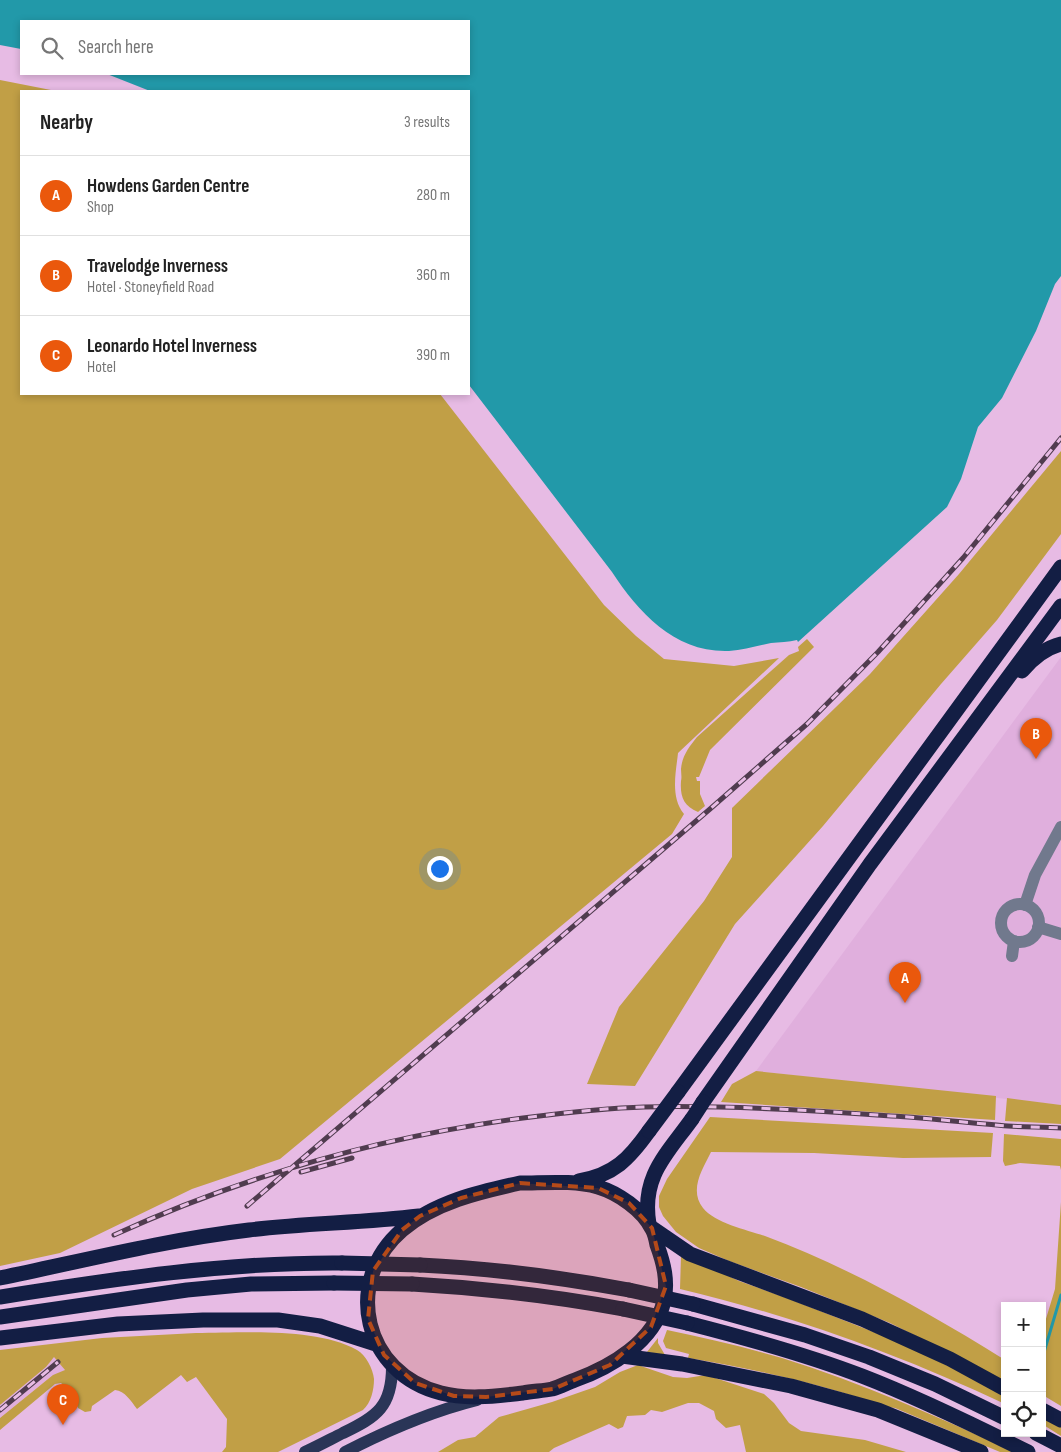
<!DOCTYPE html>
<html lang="en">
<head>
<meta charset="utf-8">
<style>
  :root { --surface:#fff; --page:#f2f2f2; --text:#222; --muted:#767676; --line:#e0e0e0; --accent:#ea580c }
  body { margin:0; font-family:"Sofia Sans Condensed",sans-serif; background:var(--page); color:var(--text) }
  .controls { position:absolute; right:15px; bottom:15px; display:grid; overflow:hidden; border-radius:0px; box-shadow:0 2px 8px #0003 }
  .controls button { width:45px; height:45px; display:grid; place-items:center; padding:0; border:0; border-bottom:1px solid var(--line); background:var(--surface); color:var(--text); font:25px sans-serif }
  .you { position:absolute; left:439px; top:868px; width:18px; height:18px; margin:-12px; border:4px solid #fff; border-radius:50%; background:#1a73e8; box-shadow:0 0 0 8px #1a73e833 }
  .badge { display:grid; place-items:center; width:32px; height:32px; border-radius:50%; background:var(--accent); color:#fff; font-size:16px; font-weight:700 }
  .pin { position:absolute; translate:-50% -41px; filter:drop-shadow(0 1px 2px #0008) }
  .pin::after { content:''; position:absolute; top:26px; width:18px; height:15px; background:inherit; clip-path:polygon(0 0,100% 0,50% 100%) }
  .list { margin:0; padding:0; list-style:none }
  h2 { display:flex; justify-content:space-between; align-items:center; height:65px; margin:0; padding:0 20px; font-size:21px }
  h2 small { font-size:16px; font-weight:400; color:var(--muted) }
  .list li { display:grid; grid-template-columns:32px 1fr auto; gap:15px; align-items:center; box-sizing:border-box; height:80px; padding:0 20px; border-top:1px solid var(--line) }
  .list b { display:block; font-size:19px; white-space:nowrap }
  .list p { margin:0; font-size:16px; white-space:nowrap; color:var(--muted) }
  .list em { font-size:16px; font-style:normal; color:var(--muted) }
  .icon { flex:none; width:28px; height:28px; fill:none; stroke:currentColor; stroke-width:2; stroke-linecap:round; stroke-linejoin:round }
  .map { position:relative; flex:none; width:1061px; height:1452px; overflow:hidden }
  .search { position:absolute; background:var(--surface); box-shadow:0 2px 8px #0003; left:20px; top:20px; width:450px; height:55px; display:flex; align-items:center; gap:12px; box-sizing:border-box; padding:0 18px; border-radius:0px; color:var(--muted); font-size:19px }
  .panel { position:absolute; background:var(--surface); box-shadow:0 2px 8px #0003; left:20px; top:90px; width:450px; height:305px; border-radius:0px }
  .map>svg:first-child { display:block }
  .built { fill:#e0afdd }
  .green { fill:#c19f46 }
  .water { fill:#2299a9 }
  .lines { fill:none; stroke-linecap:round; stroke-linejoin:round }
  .stream { stroke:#2299a9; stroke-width:3 }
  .minor { stroke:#71798d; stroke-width:12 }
  .major { stroke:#2a3557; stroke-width:12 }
  .highway { stroke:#131e44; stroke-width:15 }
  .rail-casing { stroke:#503c4f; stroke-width:5 }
  .rail { stroke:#e7bbe4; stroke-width:3; stroke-dasharray:9; stroke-linecap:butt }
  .highway-bridge { stroke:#131e44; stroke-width:15 }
  .marked { fill:#b44a19; fill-opacity:0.2; stroke:#b44a19; stroke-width:4; stroke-dasharray:10 6; stroke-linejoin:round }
</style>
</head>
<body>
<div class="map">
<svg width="1061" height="1452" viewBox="0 0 1061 1452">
  <rect width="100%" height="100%" fill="#e7bbe4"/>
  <path class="built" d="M 1061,657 L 1061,1105 L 756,1071 Z
    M 54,1356 L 65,1370 L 38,1387 L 0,1418 L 0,1405 L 46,1367 Z"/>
  <path class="green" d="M 0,80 L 56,91 L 21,91 L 21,394 L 440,394 L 604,605 L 636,636 L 664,659 L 734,666 L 779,658 L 678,753 C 676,772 670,797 684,814 L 672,834 L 280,1159 L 192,1189 L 60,1253 L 0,1266 Z
    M 1061,451 L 1061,534 L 997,620 L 941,684 L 823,826 L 735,924 L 635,1086 L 587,1084 L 619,1007 L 704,901 L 732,857 L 732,808 L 870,674 L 959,574 Z
    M 807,639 L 814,647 L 710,750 L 699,777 L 696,777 L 697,781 L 700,781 L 700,794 L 705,806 L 698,812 C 683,806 680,796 681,781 C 682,777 681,773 681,769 C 682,756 689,747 697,737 L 789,655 L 799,651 L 798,647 Z
    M 756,1071 L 996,1096 L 995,1120 L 721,1102 L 732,1084 Z
    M 1007,1098 L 1061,1105 L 1061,1124 L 1005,1121 Z
    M 710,1117 L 993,1133 L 991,1157 L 903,1158 L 814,1153 L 711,1152 C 702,1170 689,1190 703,1208 C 715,1223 747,1230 765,1236 C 850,1268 928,1312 1005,1360 L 1005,1381 L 890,1323 L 801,1287 L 729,1261 L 699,1248 L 676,1232 L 663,1216 L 659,1207 L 659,1196 L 667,1179 Z
    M 1004,1134 L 1061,1139 L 1061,1170 L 1060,1166 L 1020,1163 L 1005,1166 L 1003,1161 Z
    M 1061,1202 L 1061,1406 L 1046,1397 L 1043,1402 L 1042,1401 L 1042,1332 L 1055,1289 Z
    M 681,1256 L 708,1266 L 739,1281 L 787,1298 L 894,1340 L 1005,1393 L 1005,1404 C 898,1354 794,1316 680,1289 Z
    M 667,1330 C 706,1338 744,1347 782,1358 C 862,1383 938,1417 1015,1452 L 1000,1452 L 895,1408 L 888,1407 C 823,1385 757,1369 688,1358 L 689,1354 L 666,1348 L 663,1341 Z
    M 196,1333 C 243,1333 315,1327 357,1350 C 366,1355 373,1369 374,1379 C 374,1390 371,1403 363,1410 L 278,1452 L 222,1452 L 226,1447 L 227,1419 L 196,1377 L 187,1382 L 181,1375 L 137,1409 C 131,1401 125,1391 115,1390 L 92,1406 L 91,1411 L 85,1412 L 78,1408 L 75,1398 L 61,1383 L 55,1384 L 0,1430 L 0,1418 L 53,1375 L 65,1370 L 54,1357 L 46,1367 L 0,1405 L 0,1350 L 102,1338 Z
    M 658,1338 L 658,1343 L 665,1355 L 647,1352 Z
    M 638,1365 L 673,1377 L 687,1378 L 706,1375 L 764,1394 L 774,1403 L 789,1423 L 801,1431 L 865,1440 L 906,1452 L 746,1452 L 740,1425 L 726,1428 L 716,1419 L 714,1411 L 699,1403 L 688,1403 L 662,1412 L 651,1410 L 645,1415 L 627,1416 L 623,1427 L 618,1429 L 609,1424 L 554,1448 L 549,1452 L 438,1452 L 458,1440 L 475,1437 L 499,1417 L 552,1402 L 595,1387 L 620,1372 Z
    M 1042,1415 L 1061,1426 L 1061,1436 L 1042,1424 Z"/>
  <path class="water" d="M 0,0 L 1061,0 L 1061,276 L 1055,284 L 1036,331 L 1002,398 L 978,427 L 961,479 L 947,507 L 798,642 L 797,640 C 789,642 779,642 771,643 C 756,646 743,650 729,651 C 675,653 639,613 612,572 L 469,385 L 469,91 L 150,91 L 107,74 L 469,74 L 469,21 L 21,21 L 21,49 L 0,45 Z"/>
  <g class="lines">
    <path class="stream" d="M 1042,1359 L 1061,1295"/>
    <path class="minor" d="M1001 923a19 19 0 1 1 38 0a19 19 0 1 1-38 0Z
      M 1025,905 L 1035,875 L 1061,827
      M 1038,927 L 1061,934
      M 1012,956 L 1014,941"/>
    <path class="major" d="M 305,1452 C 318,1446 331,1439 343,1433 C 377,1417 392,1406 392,1367
      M 345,1452 C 388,1430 429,1412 477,1400"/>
    <path class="highway" d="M 1022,671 C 1032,659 1045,648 1061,644
      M 678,1092 L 1061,567
      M 703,1102 L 870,864 L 1061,606
      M 579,1181 C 614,1175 629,1159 649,1131
      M 520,1183 C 545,1183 573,1180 598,1187 C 618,1193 643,1210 652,1229 C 655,1234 656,1240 657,1245 C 664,1264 668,1281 664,1301 C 654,1342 611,1367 575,1380 C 567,1383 559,1387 552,1389 C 542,1391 532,1391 523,1393 C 496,1396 468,1400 441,1393 C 364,1374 342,1282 402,1230 C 435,1202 479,1192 520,1183 Z
      M 649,1224 C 641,1177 666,1155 692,1119
      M 652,1228 L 690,1254 L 862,1319 L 950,1359 L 1005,1389
      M 420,1265 C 490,1268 559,1277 629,1290
      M 0,1278 C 82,1261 165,1240 249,1230 C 306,1223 363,1223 419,1216
      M 412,1284 C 483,1288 553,1296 623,1309
      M 0,1297 C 114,1279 226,1262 342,1263
      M 693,1304 L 805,1335 L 869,1357 L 935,1384 L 1005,1418
      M 0,1317 L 187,1290 L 251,1284 L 334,1283
      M 687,1323 C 746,1338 805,1354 862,1376 C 919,1398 974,1425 1028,1452
      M 0,1338 L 118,1324 L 203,1320 L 278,1320 L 320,1326 L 376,1344
      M 622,1356 L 682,1364 L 791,1386 L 878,1410 L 981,1452
      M 1042,1410 L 1061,1420
      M 1036,1433 L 1061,1446"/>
    <defs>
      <path id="rail" d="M 301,1172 L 352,1158
        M 247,1206 L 710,809 L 807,724 L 878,652 L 963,558 L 1061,438
        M 114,1235 C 246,1175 379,1137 523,1118 C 563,1113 603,1108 644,1107 C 726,1105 809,1110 891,1116 C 930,1118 969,1123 1008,1126 C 1025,1127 1043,1127 1061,1128
        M 0,1410 L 58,1362"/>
    </defs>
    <use href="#rail" class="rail-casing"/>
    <use href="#rail" class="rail"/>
    <path class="highway-bridge" d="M 692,1119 L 703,1102
      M 649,1131 L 678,1092
      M 342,1263 L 420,1265
      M 334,1283 L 412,1284
      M 629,1290 L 693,1304
      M 623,1309 L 687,1323"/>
  </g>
  <path class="marked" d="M 520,1183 L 598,1188 L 629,1203 L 652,1228 L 666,1286 L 651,1327 L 610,1365 L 553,1389 L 486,1397 L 454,1396 L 415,1383 L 384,1355 L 368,1319 L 373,1271 L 402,1230 L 420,1216 L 461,1198 Z"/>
</svg>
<div class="controls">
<button>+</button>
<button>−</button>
<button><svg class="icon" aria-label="locate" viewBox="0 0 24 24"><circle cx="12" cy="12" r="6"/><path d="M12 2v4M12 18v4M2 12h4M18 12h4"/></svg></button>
</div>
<div class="you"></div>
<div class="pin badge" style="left:905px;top:1003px">A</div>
<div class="pin badge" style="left:1036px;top:759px">B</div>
<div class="pin badge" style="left:63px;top:1425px">C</div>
<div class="search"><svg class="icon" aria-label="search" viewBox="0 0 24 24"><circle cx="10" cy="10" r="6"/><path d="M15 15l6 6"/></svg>Search here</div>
<section class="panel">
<h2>Nearby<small>3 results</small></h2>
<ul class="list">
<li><span class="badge">A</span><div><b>Howdens Garden Centre</b><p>Shop</p></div><em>280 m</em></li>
<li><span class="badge">B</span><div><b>Travelodge Inverness</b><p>Hotel · Stoneyfield Road</p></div><em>360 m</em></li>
<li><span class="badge">C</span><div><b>Leonardo Hotel Inverness</b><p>Hotel</p></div><em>390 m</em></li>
</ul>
</section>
</div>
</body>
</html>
